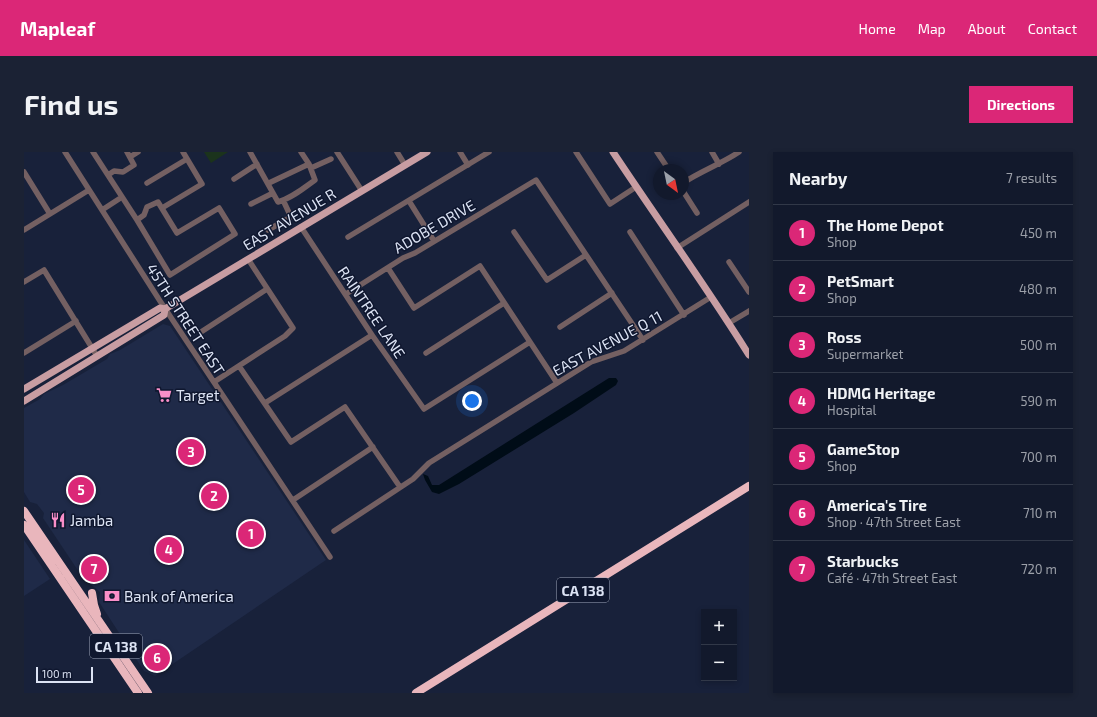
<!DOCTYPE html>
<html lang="en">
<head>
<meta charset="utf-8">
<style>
  :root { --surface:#12192c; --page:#1b2234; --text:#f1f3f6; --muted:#9ca0a9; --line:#313848; --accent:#db2777 }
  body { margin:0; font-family:"Exo 2",sans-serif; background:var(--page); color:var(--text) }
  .controls { position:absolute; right:12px; bottom:12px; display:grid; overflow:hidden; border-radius:0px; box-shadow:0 2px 6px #0003 }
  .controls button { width:36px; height:36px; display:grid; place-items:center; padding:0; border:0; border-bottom:1px solid var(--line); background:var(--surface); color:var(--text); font:20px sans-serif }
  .compass { position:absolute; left:629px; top:12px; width:36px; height:36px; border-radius:50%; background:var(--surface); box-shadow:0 2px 6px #0003; rotate:147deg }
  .scale { position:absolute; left:12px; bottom:10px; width:57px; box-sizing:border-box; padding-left:4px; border:2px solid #dce3f4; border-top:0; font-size:11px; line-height:14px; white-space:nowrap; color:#dce3f4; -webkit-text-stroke:3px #0f172f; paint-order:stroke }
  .you { position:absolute; left:448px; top:249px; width:14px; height:14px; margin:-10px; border:3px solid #fff; border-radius:50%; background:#1a73e8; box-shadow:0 0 0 6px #1a73e833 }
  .badge { display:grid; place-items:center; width:26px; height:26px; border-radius:50%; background:var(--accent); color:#fff; font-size:13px; font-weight:700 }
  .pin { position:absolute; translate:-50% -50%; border:2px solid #fff; box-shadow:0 1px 4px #0006 }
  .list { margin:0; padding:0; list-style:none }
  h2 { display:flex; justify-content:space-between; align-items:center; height:52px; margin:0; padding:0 16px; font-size:17px }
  h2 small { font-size:13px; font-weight:400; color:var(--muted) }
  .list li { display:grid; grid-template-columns:26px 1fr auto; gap:12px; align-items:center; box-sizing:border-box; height:56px; padding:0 16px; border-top:1px solid var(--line) }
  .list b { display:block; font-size:15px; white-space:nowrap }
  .list p { margin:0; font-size:13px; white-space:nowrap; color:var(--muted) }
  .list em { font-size:13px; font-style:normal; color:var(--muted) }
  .map { position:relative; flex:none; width:725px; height:541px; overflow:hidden; border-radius:0px }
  header { display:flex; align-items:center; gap:24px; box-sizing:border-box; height:56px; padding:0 20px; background:var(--accent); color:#fff }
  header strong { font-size:19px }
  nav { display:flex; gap:22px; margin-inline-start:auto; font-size:14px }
  .intro { display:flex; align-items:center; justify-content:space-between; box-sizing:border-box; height:96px; padding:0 24px }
  h1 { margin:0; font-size:28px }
  .button { padding:10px 18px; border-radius:0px; background:var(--accent); color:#fff; font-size:14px; font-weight:700 }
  main { display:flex; gap:24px; padding:0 24px }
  aside { flex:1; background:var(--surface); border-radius:0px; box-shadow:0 2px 6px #0003 }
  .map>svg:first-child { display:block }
  .built { fill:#1f2a48 }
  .green { fill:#1b331c }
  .water { fill:#000c17 }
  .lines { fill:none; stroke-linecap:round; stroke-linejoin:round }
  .minor { stroke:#746062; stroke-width:5.5 }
  .major { stroke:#c89da2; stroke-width:7 }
  .highway { stroke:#e9b6bc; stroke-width:8 }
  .labels { text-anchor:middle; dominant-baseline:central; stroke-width:3; stroke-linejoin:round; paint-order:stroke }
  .shield { fill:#0f172f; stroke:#9ea6b9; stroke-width:1 }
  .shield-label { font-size:14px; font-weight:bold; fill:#dce3f4 }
  .street-label { font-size:15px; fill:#dce3f4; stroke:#0f172f }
  .poi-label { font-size:15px; fill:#dce3f4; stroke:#0f172f; text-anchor:start }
</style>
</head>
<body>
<header>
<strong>Mapleaf</strong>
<nav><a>Home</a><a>Map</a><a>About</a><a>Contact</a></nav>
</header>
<div class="intro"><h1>Find us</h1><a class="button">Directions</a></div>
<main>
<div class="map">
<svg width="725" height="541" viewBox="0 0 725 541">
  <rect width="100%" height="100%" fill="#18213a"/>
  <path class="built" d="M 139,172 L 146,174 L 302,408 L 131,524 L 120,519 L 75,450 L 76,440 L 65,431 L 61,429 L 19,366 L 20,361 L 13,352 L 6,350 L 0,340 L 0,256 L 16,247 L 20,242 L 39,233 L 83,207 L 86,202 L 96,198 Z
    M 0,388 L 26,427 L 0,444 Z"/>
  <path class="green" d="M 180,0 L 204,0 L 187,11 Z"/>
  <path class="water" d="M 585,226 L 592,226 L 594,229 L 592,233 L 550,261 L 435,332 L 415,342 L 408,340 L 401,328 L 399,322 L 404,324 L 408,333 L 415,333 Z"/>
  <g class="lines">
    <path class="minor" d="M 41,0 L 136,149 L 306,405
      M 69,0 L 113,68 L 146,123 L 211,82 L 195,56 L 153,81 L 134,50 L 123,55 L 120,63 L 113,68
      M 226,0 L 254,50 C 268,46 280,36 291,28 L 285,12 L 277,0
      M 313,0 L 338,39
      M 373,0 L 381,13
      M 436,0 L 444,13
      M 552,0 L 586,52 L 612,35
      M 633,0 L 645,18
      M 688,0 L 695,12
      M 106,5 L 114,0
      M 287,16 L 307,7
      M 0,20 L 26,62
      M 84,23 L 90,19 L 99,20 L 110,13 L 103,0
      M 210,27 L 233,12
      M 123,31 L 163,7
      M 245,31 L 285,12
      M 659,31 C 677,19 697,12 715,0
      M 659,39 L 673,61
      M 385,49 L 410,89
      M 227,52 L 249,41
      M 138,56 L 178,32 L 159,0
      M 78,58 L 98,45
      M 277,75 L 348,183 L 400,257 L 506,190
      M 0,78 L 65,38
      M 244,78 L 267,65 L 259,48
      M 490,80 L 523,128 L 562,103
      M 606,80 L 660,163
      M 324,85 L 465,0
      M 653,96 L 725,50
      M 705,110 L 725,140
      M 364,116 L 390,156 L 456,114 L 533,231
      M 0,130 L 20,118 L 73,204
      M 322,142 L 379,106 L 391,101 L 512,28 L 619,188
      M 705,171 L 725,159
      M 536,175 L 588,141
      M 177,180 L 243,137
      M 0,201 L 52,169
      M 402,201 L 480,151
      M 215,214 L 267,290 L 321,255 L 376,335
      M 190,230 L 261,184 L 269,176 L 224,107
      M 241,251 L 348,183
      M 269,348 L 349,295
      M 310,379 L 389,327 L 405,311 L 567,210 L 600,199 L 687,145"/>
    <path class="major" d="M 589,0 C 634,68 682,134 725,203
      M 0,237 L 136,156 L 141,157 L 403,0
      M 0,249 L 140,163 L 141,157"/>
    <path class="highway" d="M 0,359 L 124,541
      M 0,373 L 114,541
      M 68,441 L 70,453 L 73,462
      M 392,541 L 725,334"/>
  </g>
  <defs>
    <symbol id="supermarket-bare" viewBox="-9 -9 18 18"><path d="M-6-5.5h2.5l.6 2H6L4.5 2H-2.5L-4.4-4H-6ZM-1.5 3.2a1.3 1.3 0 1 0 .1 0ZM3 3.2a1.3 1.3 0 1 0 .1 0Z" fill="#f98fc9" stroke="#0f172f" stroke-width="2.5" paint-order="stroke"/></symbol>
    <symbol id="restaurant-bare" viewBox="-9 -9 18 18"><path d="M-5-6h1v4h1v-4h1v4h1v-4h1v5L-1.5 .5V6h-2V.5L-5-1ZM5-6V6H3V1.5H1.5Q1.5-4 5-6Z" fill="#f98fc9" stroke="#0f172f" stroke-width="2.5" paint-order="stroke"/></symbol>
    <symbol id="bank-bare" viewBox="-9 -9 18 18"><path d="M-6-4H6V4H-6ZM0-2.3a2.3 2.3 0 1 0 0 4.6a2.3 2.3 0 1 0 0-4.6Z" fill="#f98fc9" stroke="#0f172f" stroke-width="2.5" paint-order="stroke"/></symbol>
  </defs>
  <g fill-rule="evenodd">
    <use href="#supermarket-bare" x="129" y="232" width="22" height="22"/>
    <use href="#restaurant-bare" x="23" y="357" width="22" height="22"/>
    <use href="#bank-bare" x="77" y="433" width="22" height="22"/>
  </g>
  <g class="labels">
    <g class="shield">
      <rect x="533" y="426" width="52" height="24" rx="3"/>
      <rect x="66" y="482" width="52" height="24" rx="3"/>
    </g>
    <g class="shield-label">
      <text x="559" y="438">CA 138</text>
      <text x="92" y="494">CA 138</text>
    </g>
    <g class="street-label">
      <text transform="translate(265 67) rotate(-31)">EAST AVENUE R</text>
      <text transform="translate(410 74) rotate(-30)">ADOBE DRIVE</text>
      <text transform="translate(348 160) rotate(56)">RAINTREE LANE</text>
      <text transform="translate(162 167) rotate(57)">45TH STREET EAST</text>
      <text transform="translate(583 191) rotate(-28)">EAST AVENUE Q 11</text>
    </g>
    <g class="poi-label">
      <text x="152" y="243">Target</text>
      <text x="46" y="368">Jamba</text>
      <text x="100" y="444">Bank of America</text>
    </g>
  </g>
</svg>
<div class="controls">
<button>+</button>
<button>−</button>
</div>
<svg class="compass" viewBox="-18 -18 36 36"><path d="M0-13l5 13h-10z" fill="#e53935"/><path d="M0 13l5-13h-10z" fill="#9ca0a9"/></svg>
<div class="scale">100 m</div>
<div class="you"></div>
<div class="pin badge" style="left:227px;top:382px">1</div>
<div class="pin badge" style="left:190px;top:344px">2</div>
<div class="pin badge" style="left:167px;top:300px">3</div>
<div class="pin badge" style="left:145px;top:398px">4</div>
<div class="pin badge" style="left:57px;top:338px">5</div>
<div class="pin badge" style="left:133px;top:506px">6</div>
<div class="pin badge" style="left:70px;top:417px">7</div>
</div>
<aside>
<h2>Nearby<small>7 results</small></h2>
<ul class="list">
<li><span class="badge">1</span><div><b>The Home Depot</b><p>Shop</p></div><em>450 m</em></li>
<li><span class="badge">2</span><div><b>PetSmart</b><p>Shop</p></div><em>480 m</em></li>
<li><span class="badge">3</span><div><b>Ross</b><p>Supermarket</p></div><em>500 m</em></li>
<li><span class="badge">4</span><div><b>HDMG Heritage</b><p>Hospital</p></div><em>590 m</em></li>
<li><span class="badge">5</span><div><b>GameStop</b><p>Shop</p></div><em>700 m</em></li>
<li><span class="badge">6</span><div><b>America's Tire</b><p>Shop · 47th Street East</p></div><em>710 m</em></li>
<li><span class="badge">7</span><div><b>Starbucks</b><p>Café · 47th Street East</p></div><em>720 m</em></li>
</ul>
</aside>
</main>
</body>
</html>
